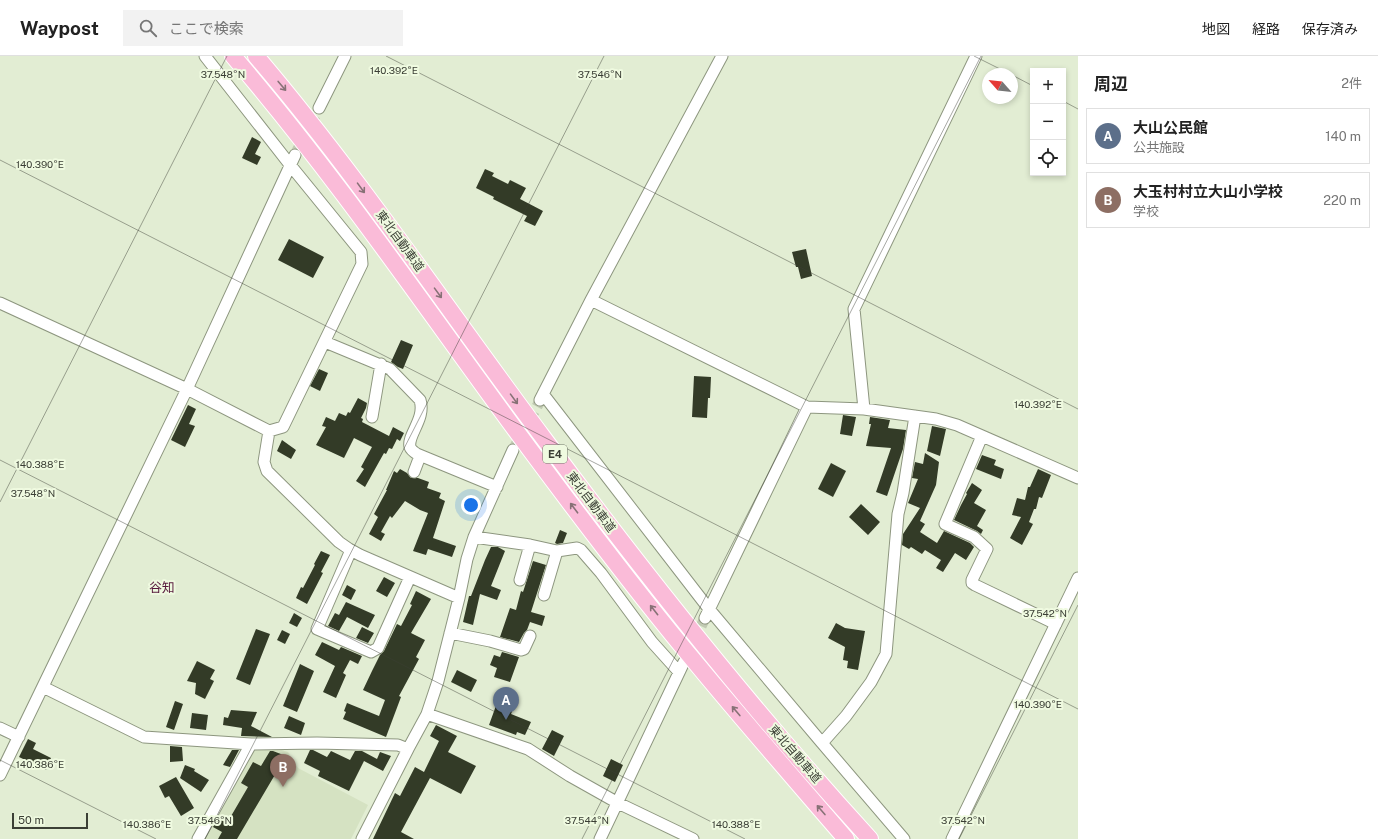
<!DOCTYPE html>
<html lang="ja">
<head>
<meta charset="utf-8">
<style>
  :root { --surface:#fff; --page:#f2f2f2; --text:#222; --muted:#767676; --line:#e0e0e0; --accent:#db2777 }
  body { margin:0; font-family:"Public Sans","Noto Sans JP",sans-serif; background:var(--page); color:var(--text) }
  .controls { position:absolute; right:12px; top:12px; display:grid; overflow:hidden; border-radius:0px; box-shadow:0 2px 6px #0003 }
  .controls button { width:36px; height:36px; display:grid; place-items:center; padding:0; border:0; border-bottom:1px solid var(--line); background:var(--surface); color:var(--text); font:20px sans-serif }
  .compass { position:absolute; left:982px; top:12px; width:36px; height:36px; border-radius:50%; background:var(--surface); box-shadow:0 2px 6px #0003; rotate:297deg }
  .scale { position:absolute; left:12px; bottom:10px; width:76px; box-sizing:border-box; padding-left:4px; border:2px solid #3b3f35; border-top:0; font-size:11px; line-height:14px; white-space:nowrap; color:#3b3f35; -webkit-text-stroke:3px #effae0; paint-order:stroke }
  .you { position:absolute; left:471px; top:449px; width:14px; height:14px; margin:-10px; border:3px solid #fff; border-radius:50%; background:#1a73e8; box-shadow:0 0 0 6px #1a73e833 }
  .badge { display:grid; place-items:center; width:26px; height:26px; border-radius:50%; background:var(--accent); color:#fff; font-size:13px; font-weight:700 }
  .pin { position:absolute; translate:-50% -33px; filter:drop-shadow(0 1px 2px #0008) }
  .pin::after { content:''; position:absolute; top:21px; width:14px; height:12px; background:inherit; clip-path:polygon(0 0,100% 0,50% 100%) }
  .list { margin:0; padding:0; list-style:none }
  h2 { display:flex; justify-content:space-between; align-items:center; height:52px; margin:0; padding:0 16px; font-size:17px }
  h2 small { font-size:13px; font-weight:400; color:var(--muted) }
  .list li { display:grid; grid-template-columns:26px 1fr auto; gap:12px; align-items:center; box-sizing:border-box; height:56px; margin:0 8px 8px; padding:0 8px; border:1px solid var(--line); border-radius:0px }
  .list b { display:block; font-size:15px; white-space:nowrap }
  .list p { margin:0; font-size:13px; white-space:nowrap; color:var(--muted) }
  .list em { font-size:13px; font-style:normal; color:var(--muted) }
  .icon { flex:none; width:22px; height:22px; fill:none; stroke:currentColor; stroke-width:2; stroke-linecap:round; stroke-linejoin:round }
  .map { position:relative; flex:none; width:1078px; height:783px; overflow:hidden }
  header { display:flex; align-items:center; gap:24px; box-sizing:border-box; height:56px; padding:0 20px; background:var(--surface); border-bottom:1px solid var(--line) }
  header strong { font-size:19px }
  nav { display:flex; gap:22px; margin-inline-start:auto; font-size:14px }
  .search { width:280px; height:36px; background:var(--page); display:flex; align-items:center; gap:10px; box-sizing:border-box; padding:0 14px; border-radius:0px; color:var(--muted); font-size:15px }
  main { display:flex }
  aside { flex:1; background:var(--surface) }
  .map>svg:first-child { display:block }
  .built { fill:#d5e2c2 }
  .building { fill:#333b27 }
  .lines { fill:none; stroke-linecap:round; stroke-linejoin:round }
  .minor-tunnel { stroke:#c1cab3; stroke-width:11; stroke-dasharray:11 5.5; stroke-linecap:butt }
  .minor-casing { stroke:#8d967f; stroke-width:13 }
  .highway-casing { stroke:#fff; stroke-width:18 }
  .minor { stroke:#fff; stroke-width:11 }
  .highway { stroke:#fabbd8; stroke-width:16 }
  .oneway { stroke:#877176 }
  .ticks { fill:none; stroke:#3b3f35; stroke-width:1; stroke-opacity:0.45 }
  .labels { text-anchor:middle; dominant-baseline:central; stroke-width:4; stroke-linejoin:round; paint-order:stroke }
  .shield { fill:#effae0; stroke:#717768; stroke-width:1 }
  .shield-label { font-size:11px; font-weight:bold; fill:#3b3f35 }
  .street-label { font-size:12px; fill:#3b3f35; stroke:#effae0 }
  .neighbourhood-label { font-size:13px; fill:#57193c; stroke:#effae0 }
  .ticks-label { font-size:10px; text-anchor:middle; fill:#3b3f35; stroke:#effae0; stroke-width:4; stroke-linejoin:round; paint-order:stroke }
</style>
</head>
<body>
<header>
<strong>Waypost</strong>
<div class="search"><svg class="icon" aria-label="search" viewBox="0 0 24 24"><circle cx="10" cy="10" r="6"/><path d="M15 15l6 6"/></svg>ここで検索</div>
<nav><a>地図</a><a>経路</a><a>保存済み</a></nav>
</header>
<main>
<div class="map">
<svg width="1078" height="783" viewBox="0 0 1078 783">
  <rect width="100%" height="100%" fill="#e2edd3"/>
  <path class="built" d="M 268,690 L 288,696 L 298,712 L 368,749 L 351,783 L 202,783 L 254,692 Z"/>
  <path class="building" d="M 252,81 L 261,86 L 255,98 L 261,101 L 257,109 L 242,102 Z
    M 485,113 L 494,117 L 492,120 L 508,128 L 510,124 L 526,132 L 520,143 L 543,155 L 535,170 L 524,165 L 527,160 L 493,143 L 494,141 L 476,132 Z
    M 289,183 L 324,201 L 313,222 L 278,204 Z
    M 806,193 L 812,220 L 801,223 L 798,211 L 796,211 L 792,196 Z
    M 401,284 L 413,289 L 403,313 L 398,311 L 391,306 Z
    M 319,313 L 328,317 L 320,335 L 310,330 Z
    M 694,320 L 711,321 L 710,342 L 708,342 L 707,362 L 692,361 Z
    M 358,342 L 367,347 L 366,352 L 361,362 L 363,363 L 362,366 L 389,380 L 393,371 L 404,377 L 400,385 L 397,383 L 392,393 L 389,392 L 386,398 L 384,397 L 365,431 L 356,425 L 364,413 L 361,411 L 372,391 L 354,382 L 344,402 L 316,389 L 326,371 L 322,370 L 326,361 L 335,365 L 339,357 L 346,360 L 348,356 L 350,357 Z
    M 188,349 L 196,353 L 189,368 L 195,370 L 185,391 L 171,384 Z
    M 843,359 L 856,361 L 852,380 L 840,378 Z
    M 870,361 L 890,364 L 888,372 L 906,374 L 903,393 L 887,440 L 876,436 L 891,392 L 866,390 L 871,368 L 869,368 Z
    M 932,370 L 946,373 L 940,400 L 927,395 Z
    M 282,384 L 296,394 L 291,403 L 277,395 Z
    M 925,397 L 939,406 L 936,429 L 920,465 L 925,468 L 920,476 L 937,487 L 944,475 L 970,487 L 974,491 L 966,504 L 955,497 L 943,516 L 936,512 L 941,504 L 925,494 L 922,498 L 911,491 L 909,493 L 902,489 L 903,478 L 920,452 L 908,447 L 918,423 L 912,422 L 915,406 L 923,408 Z
    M 982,399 L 996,404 L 994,409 L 1004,413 L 1001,423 L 976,413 Z
    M 831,407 L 846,415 L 833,441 L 818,433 Z
    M 400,413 L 407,417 L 411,422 L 418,422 L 429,426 L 427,432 L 441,437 L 439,442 L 445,445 L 433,482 L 456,490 L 452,501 L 428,493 L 426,499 L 413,495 L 428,457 L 420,454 L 405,445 L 392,462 L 390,460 L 381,476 L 385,478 L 381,485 L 369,478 L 378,461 L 374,458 L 387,434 L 386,434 L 394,415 L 397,417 Z
    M 1038,413 L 1051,419 L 1042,442 L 1039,441 L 1036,453 L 1034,453 L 1029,466 L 1033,468 L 1022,489 L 1010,482 L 1021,461 L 1012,459 L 1017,442 L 1025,444 L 1028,431 L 1030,431 Z
    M 972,427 L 982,434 L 974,447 L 986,454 L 977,470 L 983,474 L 981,478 L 977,475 L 954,464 L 961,449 L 967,438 L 966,437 Z
    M 861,448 L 880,466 L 868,479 L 849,461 Z
    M 560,474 L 567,477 L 563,487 L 557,488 L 555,487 Z
    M 491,491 L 498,491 L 505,495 L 491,530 L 501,534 L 497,544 L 480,538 L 473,569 L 463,566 L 469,540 L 471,540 L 485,504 Z
    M 321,495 L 330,499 L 321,516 L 323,517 L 307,548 L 296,542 L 301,531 L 303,532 L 315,509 L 314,508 Z
    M 533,505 L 546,509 L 531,556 L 545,560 L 542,570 L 530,566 L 527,574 L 524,577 L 519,586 L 500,581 L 510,552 L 516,554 L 521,535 L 523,536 Z
    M 384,521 L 395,527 L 387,541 L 376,535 Z
    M 347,529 L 356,534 L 351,544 L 342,539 Z
    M 416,535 L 431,543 L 411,577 L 425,584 L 416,601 L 419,603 L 399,640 L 401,641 L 386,681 L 343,663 L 346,656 L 344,655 L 347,647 L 379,660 L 385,644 L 363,634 L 372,615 L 380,599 L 384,595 L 397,568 L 401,570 L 412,549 L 410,548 Z
    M 346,546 L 375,559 L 368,572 L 347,561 L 339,575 L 328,570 L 335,557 L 339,559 Z
    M 294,557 L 302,562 L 297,571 L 289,567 Z
    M 836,567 L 845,572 L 865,575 L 858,614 L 847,612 L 848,605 L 843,604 L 845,591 L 828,582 Z
    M 362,571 L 374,577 L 368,587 L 356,582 Z
    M 256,573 L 270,578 L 250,629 L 236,623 Z
    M 282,574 L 290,578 L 285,588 L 277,584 Z
    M 322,586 L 339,594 L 341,591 L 362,600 L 358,608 L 350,604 L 343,617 L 346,619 L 336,642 L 323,636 L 335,610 L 315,599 Z
    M 502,596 L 519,601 L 510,626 L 494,621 L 497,612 L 490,609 L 494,599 L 500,601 Z
    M 197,605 L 215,614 L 210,623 L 214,625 L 205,643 L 195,638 L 196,627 L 187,625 Z
    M 300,608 L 314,615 L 297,656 L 283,650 Z
    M 457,614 L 477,624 L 471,636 L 451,626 Z
    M 175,645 L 183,648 L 174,674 L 166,671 Z
    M 497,647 L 513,653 L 511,658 L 531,666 L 525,679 L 517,676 L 516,679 L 489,669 Z
    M 231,654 L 257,656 L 251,670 L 272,681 L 241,680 L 242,672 L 223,669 L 224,661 L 228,662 Z
    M 192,657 L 208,659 L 206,674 L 190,672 Z
    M 289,660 L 305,667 L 301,679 L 284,672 Z
    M 436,669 L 457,680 L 448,696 L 476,710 L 461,738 L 430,722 L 401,776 L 414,783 L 373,783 L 395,737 L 400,740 L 415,711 L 424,716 L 439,685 L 430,680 Z
    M 552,674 L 564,680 L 554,700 L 542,693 Z
    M 28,683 L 36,687 L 33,693 L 51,702 L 46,714 L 19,701 Z
    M 170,690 L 182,691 L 183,705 L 170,706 Z
    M 232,694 L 239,694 L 230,711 L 223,709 Z
    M 310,694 L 313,694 L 327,701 L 331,695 L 350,704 L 355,695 L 362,695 L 377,703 L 380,696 L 391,700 L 383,715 L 364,705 L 349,735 L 318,720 L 320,715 L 304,707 Z
    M 270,695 L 273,695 L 286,700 L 237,783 L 218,783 L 222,776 L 213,771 L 218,762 L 227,767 L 248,731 L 241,727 L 253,706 L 261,710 Z
    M 611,703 L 623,709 L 615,726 L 603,720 Z
    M 185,709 L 195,713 L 194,715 L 209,724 L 201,736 L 180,722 Z
    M 176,721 L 194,752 L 181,760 L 169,740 L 165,742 L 159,730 Z"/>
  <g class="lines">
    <path class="minor-tunnel" d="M 295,99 L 319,52
      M 513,394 L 540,345
      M 694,585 L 705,562"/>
    <defs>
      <path id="minor" d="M 205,0 L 291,110 L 361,196 L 362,208 L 283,371 L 269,375
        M 319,52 L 345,0
        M 591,244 L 807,351 L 864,353 L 936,363 L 957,369 L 1078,422
        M 0,247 L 187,333 L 269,375 L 264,406 L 267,415 L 339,486 L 349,493 L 360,499 L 459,542
        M 325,286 L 390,313 L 420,344 C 426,363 407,379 410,391 C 411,394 414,396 417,398 L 497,431
        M 543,338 L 709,553 L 822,687
        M 540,344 L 591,244 L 722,0
        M 864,353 L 854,253 L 976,0
        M 372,361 L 381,308
        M 982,380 L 945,468 L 974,481 L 987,493 L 972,524 L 972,527 L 975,529 L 1056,568
        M 414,416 L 420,400
        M 474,481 L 530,489 L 557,495 L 577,492 L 581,494 L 601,517 L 652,586 L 679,616
        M 351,494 L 317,573 L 371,596 L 378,592 L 410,521
        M 520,524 L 530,489
        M 544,539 L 557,495
        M 705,562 L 807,351
        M 450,577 L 490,585 L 521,594 L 524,593 L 530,580
        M 43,631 L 144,681 L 251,688 L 317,687 L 398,689 L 408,693
        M 427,658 L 528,693 L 570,720 L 618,747 L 693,783
        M 0,672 L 19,681
        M 0,719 L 187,333 L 295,99
        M 198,783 L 251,688
        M 362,783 L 408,693 L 427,658 L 438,625 L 459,542 L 467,503 L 474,481 L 513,394
        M 600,783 L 684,606
        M 904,783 L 822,687 L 846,660 L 871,626 L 886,598 L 898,458 L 903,437 L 915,360
        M 952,783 L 1078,522"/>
      <path id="highway" d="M 233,0 C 341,126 433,263 531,395 C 586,469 641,542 700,612 C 748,670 797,726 846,783
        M 256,0 C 359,121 447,253 542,380 C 645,519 753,655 870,783"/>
    </defs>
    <use href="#minor" class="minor-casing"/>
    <use href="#highway" class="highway-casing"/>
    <use href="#minor" class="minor"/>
    <use href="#highway" class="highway"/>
  </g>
  <defs><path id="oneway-shaft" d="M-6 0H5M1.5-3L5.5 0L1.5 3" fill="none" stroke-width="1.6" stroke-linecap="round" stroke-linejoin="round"/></defs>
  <g class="oneway">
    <use href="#oneway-shaft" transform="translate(282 30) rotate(50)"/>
    <use href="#oneway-shaft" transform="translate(361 132) rotate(54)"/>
    <use href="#oneway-shaft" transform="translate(438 237) rotate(54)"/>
    <use href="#oneway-shaft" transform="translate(514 343) rotate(54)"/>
    <use href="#oneway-shaft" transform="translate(574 452) rotate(-127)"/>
    <use href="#oneway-shaft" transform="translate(654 554) rotate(-128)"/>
    <use href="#oneway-shaft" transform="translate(736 655) rotate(-130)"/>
    <use href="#oneway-shaft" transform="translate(821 754) rotate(-131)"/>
  </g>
  <path class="ticks" d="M 386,0 L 1078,353M 974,0 L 1010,18M 1012,19 L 1033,30M 1063,45 L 1078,53M 0,104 L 1078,653M 0,404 L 745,783M 0,446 L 227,0M 0,704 L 156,783M 205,783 L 604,0M 582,783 L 981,0M 959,783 L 1078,549"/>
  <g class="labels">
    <rect class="shield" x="543" y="389" width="24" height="18" rx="3"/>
    <g class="shield-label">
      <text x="555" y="398">E4</text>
    </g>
    <g class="street-label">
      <text transform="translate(400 185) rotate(54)">東北自動車道</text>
      <text transform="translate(591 446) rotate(53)">東北自動車道</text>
      <text transform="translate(795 698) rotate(49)">東北自動車道</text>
    </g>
    <g class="neighbourhood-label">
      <text x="162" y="531">谷知</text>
    </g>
  </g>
  <g class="ticks-label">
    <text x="394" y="18">140.392°E</text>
    <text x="223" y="22">37.548°N</text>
    <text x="600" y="22">37.546°N</text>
    <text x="40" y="112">140.390°E</text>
    <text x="1038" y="352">140.392°E</text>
    <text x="40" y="412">140.388°E</text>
    <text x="33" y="441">37.548°N</text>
    <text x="1045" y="561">37.542°N</text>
    <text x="1038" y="652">140.390°E</text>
    <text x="40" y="712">140.386°E</text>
    <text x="210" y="768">37.546°N</text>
    <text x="587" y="768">37.544°N</text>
    <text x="963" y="768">37.542°N</text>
    <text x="147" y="772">140.386°E</text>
    <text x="736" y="772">140.388°E</text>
  </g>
</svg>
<div class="controls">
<button>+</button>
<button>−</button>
<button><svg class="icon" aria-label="locate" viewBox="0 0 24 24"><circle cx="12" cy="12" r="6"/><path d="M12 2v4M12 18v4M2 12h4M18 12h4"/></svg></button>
</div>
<svg class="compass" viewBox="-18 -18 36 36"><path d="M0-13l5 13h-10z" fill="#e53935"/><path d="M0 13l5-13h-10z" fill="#767676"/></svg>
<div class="scale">50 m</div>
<div class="you"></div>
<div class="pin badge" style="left:506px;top:664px;background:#5c6f8a">A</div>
<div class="pin badge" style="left:283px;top:731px;background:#8d6e63">B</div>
</div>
<aside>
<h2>周辺<small>2件</small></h2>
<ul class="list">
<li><span class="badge" style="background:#5c6f8a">A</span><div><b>大山公民館</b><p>公共施設</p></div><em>140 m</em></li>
<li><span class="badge" style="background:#8d6e63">B</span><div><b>大玉村村立大山小学校</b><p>学校</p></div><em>220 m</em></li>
</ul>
</aside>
</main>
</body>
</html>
